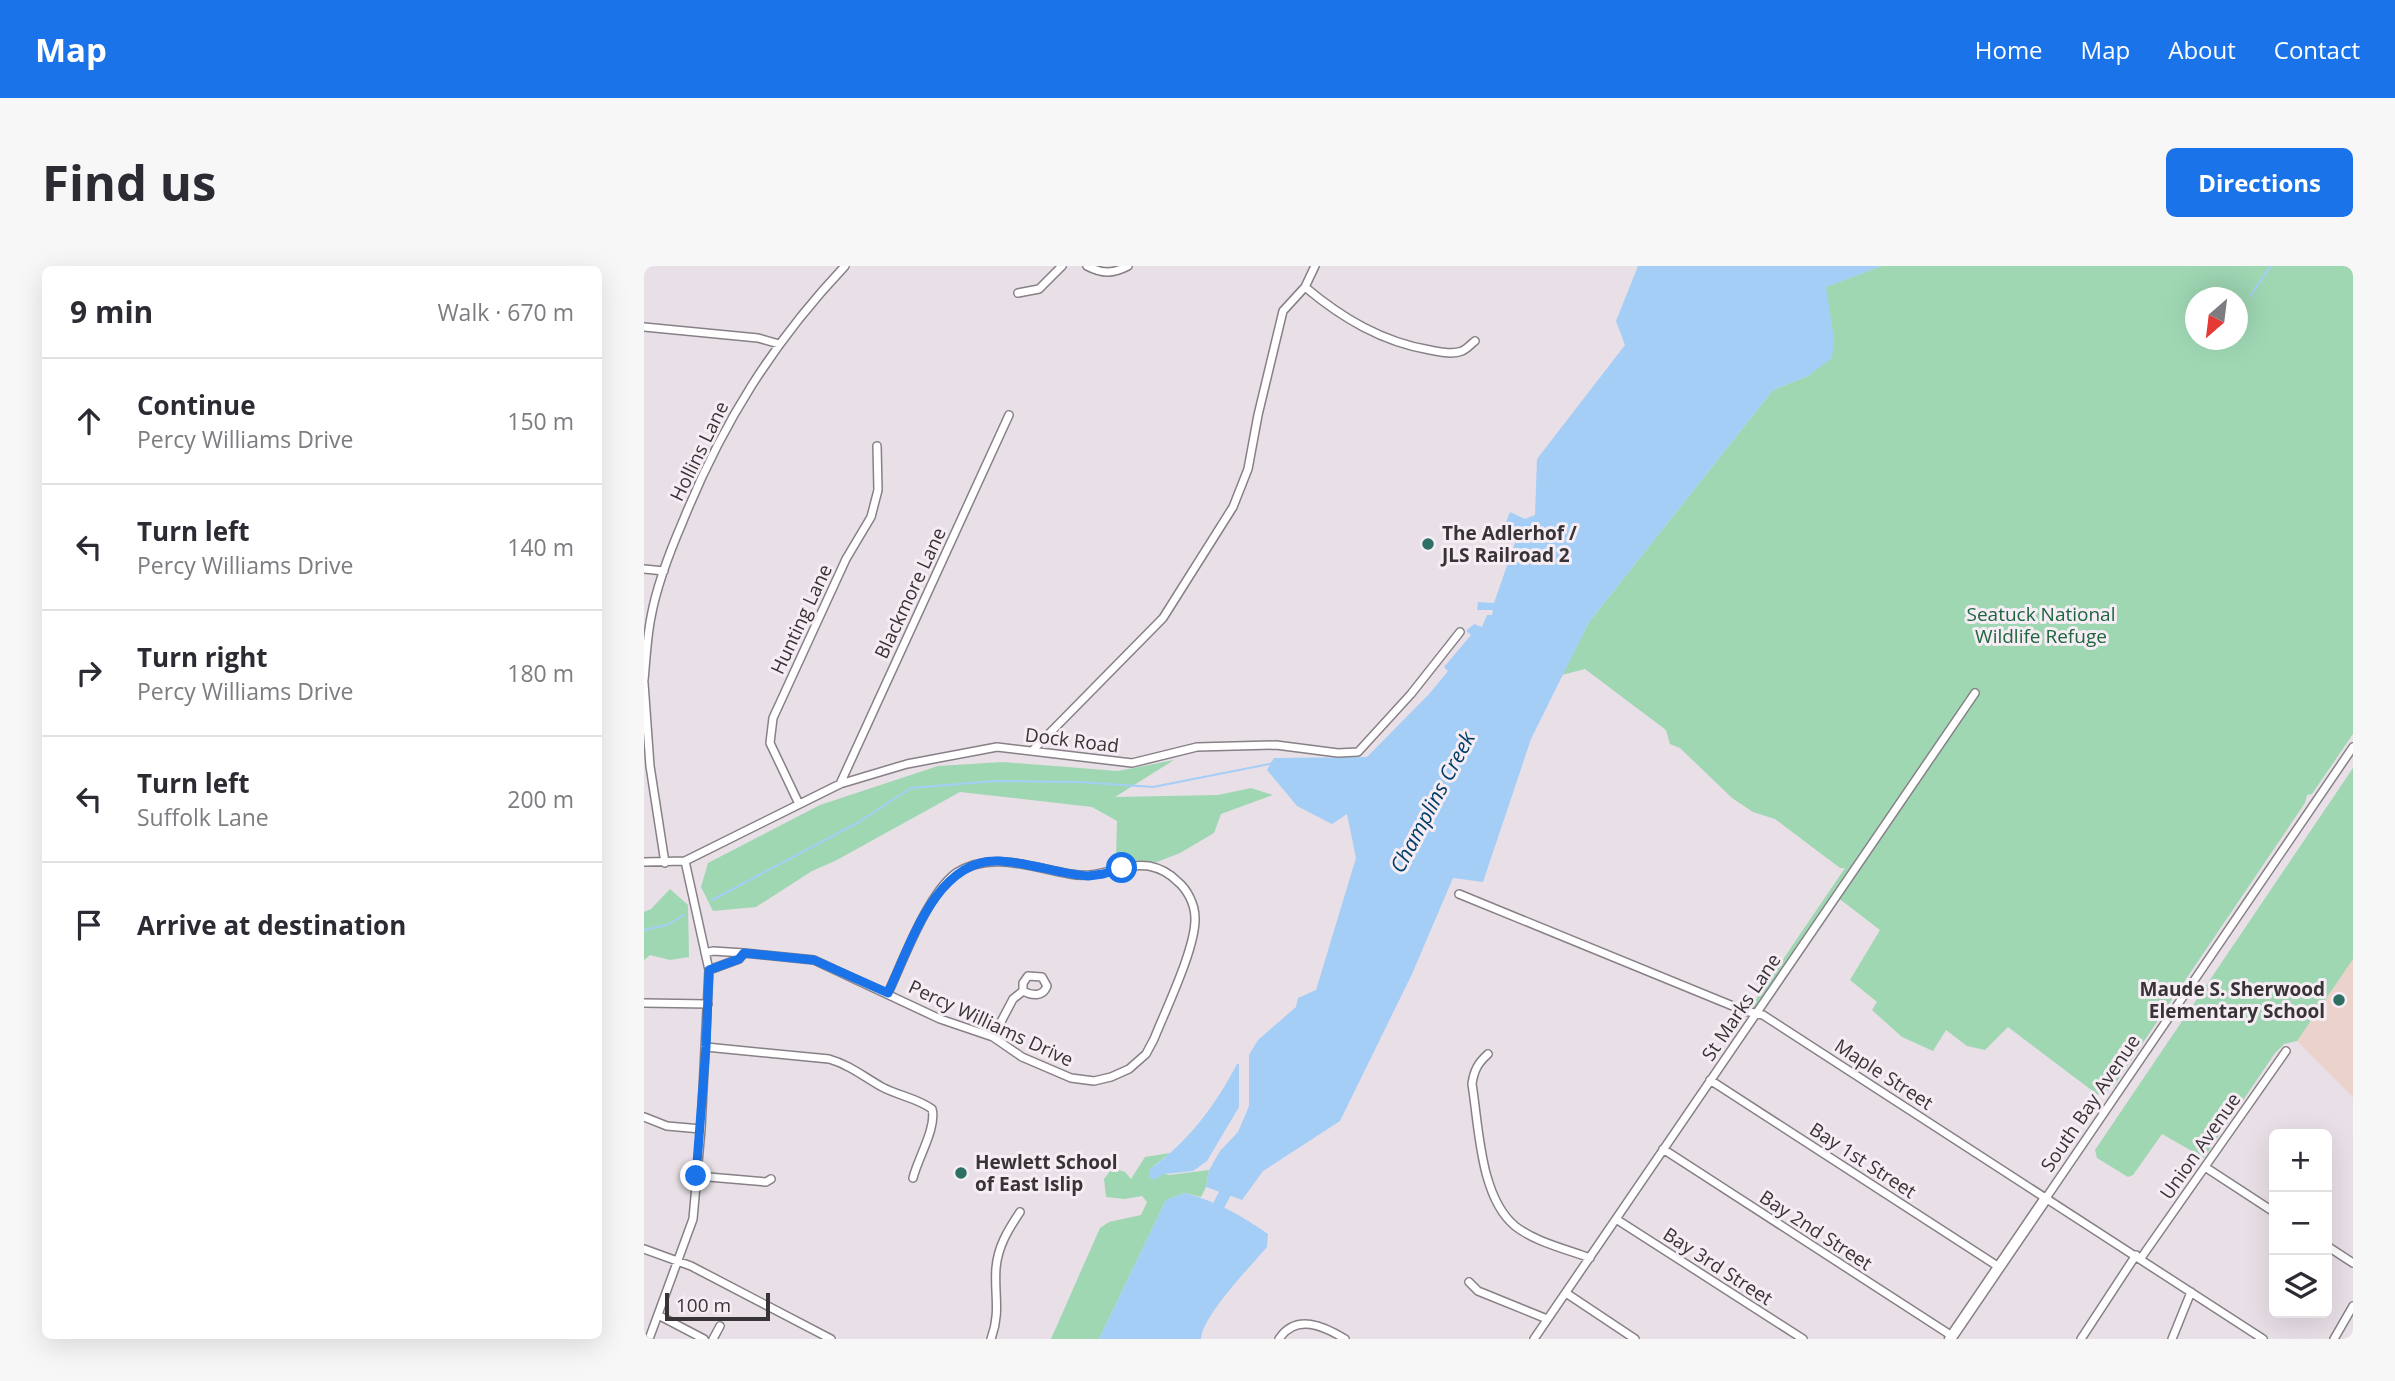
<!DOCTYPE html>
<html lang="en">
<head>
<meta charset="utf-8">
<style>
  :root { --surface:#fff; --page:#f7f7f7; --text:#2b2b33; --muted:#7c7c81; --line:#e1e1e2; --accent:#1a73e8 }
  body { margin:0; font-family:"Open Sans",sans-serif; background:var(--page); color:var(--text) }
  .controls { position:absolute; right:21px; bottom:21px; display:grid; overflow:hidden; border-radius:10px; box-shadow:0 7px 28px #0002 }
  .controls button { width:63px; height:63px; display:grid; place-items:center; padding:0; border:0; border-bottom:2px solid var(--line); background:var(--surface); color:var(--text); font:35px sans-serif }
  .compass { position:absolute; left:1541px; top:21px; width:63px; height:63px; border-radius:50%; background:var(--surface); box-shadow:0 7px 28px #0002; rotate:208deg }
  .scale { position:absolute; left:21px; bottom:18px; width:105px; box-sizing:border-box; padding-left:7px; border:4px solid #373336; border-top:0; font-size:19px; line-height:24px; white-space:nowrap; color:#373336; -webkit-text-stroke:5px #f5ecf4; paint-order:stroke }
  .stop { position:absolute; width:21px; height:21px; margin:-16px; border:5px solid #1a73e8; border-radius:50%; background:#fff }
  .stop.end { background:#1a73e8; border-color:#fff; box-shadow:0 2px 7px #0008 }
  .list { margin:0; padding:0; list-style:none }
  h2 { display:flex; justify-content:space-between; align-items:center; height:91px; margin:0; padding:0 28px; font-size:30px }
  h2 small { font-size:23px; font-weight:400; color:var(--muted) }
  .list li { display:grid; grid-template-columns:46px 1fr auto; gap:21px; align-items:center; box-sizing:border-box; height:126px; padding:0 28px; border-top:2px solid var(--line) }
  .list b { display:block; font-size:26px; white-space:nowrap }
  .list p { margin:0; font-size:23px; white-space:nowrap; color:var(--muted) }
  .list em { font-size:23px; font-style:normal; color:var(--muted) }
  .icon { flex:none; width:38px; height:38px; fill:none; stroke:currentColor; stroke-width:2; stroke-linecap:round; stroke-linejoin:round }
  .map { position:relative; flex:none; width:1709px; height:1073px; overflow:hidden; border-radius:10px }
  header { display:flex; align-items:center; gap:42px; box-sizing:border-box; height:98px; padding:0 35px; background:var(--accent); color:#fff }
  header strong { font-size:33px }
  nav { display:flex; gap:38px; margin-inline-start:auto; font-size:24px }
  .intro { display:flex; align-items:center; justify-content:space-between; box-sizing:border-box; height:168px; padding:0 42px }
  h1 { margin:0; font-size:49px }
  .button { padding:18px 32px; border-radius:10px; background:var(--accent); color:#fff; font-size:24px; font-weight:700 }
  main { display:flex; gap:42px; padding:0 42px }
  aside { flex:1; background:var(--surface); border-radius:10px; box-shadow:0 7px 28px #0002 }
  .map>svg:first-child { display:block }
  .education { fill:#ebd2cb }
  .green { fill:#9fd7b3; fill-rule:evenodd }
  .water { fill:#a5cef6 }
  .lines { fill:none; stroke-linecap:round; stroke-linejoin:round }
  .stream { stroke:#a5cef6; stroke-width:2 }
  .river { stroke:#a5cef6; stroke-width:12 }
  .street-casing { stroke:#878087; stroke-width:10 }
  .secondary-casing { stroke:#878087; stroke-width:13 }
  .street { stroke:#fff; stroke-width:7 }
  .secondary { stroke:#fff; stroke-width:10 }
  .route { stroke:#1a73e8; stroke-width:9 }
  .poi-dot { fill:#2c7063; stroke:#f5ecf4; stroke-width:2.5 }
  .labels { text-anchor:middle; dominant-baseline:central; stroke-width:6; stroke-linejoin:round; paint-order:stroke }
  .street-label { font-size:19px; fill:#373336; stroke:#f5ecf4 }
  .poi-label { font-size:19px; font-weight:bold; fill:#373336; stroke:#f5ecf4; text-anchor:start }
  .park-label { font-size:19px; fill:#1d653f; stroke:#f5ecf4 }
  .water-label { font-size:21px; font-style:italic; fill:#023e6a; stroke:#f5ecf4 }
</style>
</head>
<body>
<header>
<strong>Map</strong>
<nav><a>Home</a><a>Map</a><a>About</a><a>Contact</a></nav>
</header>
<div class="intro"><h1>Find us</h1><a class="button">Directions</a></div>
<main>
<aside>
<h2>9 min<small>Walk · 670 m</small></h2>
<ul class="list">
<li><svg class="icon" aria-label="ahead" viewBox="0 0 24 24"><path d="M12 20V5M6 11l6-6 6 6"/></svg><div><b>Continue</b><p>Percy Williams Drive</p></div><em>150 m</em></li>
<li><svg class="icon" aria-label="left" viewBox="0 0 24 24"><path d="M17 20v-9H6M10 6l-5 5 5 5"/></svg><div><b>Turn left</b><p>Percy Williams Drive</p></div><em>140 m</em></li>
<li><svg class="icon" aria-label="right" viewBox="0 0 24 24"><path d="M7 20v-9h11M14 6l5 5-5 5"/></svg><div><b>Turn right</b><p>Percy Williams Drive</p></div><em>180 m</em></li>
<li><svg class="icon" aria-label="left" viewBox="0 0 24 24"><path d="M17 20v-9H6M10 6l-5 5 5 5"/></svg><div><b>Turn left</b><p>Suffolk Lane</p></div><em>200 m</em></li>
<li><svg class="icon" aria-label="arrive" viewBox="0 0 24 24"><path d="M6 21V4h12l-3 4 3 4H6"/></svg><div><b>Arrive at destination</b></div></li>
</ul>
</aside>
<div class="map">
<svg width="1709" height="1073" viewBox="0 0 1709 1073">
  <rect width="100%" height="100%" fill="#e8dfe7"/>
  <path class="education" d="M 1709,693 L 1709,831 L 1653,775 Z"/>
  <path class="green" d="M 1238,0 L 1709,0 L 1709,468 L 1668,528 L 1663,529 L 1661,537 L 1469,821 L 1464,824 L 1459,823 L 1454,829 L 1364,761 L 1341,784 L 1323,780 L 1302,764 L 1289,785 L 1258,771 L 1228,744 L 1233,736 L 1206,714 L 1236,664 L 1193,631 L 1114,744 L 1104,745 L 1201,602 L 1196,602 L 1131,553 L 1109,546 L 1088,532 L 1036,482 L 1026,478 L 1022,464 L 941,403 L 918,409 L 945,356 L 1129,124 L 1164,110 L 1182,27 L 1181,21 ZM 1552,32 L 1594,32 L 1594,74 L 1552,74 Z
    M 530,494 L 471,531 L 574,529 L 607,522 L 629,529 L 577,548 L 570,567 L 536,587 L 513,596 L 472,593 L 473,555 L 448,541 L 316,526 L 191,595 L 168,605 L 112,641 L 69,645 L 57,621 L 64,597 L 176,539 L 294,500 L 359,496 L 474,505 Z
    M 1709,502 L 1709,693 L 1653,775 L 1640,778 L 1631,787 L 1560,892 L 1518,868 L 1489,909 L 1484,911 L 1453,892 L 1451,884 Z
    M 26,623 L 44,639 L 45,691 L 26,694 L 6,689 L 0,694 L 0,646 L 7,643 Z
    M 526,887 L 506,903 L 525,909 L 565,904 L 562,921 L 557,931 L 541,927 L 522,934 L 455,1073 L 407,1073 L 456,962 L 465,956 L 497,949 L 503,936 L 498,930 L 480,933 L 462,931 L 460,913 L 466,905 L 472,903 L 481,906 L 487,913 L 501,891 Z"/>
  <path class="water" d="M 994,0 L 1238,0 L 1182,21 L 1190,73 L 1188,92 L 1164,110 L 1129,124 L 945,356 L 887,473 L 839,616 L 809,612 L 768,708 L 696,855 L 619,905 L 598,934 L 562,921 L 565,904 L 576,885 L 594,866 L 605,840 L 605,789 L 614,774 L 652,741 L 654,732 L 672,724 L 712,592 L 703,548 L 688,558 L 653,540 L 623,504 L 630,492 L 723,491 L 786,427 L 804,405 L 800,401 L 827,369 L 822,365 L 830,358 L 838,361 L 843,349 L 848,349 L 849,344 L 833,344 L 834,336 L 850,337 L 874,268 L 860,261 L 866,246 L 881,253 L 891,249 L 893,193 L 981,79 L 972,55 Z
    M 593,798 L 595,798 L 595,841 L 563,895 L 549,905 L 520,908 L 510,914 L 505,911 L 506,903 C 545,875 571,840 593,798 Z
    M 541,927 C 571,935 599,950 624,968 L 623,981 C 607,1000 558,1050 557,1073 L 455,1073 L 522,934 Z"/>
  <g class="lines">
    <path class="stream" d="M 1606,30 L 1627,0
      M 68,634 L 215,556 L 267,522 L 351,515 L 435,516 L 509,521 L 630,497
      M 0,664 L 23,659 L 40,649"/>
    <path class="river" d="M 568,952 L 587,916"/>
    <defs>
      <path id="street" d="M 443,0 C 458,8 469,8 484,0
        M 661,21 C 698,52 738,76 786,84 C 796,86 809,89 818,85 C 823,83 827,78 831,75
        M 374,27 L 395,23 L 418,0
        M 0,61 L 114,72 L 135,78
        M 0,303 L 20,305
        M 0,414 C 2,393 3,371 7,351 C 13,318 26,285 39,255 C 78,158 129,76 201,0
        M 0,417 L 6,500 L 21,597
        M 389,484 L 519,352 L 589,241 L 604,203 L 614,149 L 639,45 L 661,21 L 671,0
        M 196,518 L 365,149
        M 155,538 L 126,477 L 129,452 L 202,293 L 227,251 L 234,224 L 233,180
        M 0,596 L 41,595 L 196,518 L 263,498 L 353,481 L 488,497 L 553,481 L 632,479 L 694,487 L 714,486 L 767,428 L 816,366
        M 815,628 L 1101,745 L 1119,749 L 1619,1073
        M 61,687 L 69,685 L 100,687 L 170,694 L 296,753 L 349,771 L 378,791 L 427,812 L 450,815 L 467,811 L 485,803 L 502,788 L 510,773 C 522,743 552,681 551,652 C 551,638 543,623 533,615 C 525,607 515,602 505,600 C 477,596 457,614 426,608 C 389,602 347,584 312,607 C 284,627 259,695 244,727
        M 65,704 L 95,693 L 100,687
        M 0,737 L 64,738
        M 349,771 L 369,733 L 379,725 L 379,717 L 384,710 L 398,711 L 403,720 C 399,731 388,730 379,725
        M 62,781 L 185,793 C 206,799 220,811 238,821 C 255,830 273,832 288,843 C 293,861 274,892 269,912
        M 844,788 C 834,797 830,804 828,818 C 835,861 836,931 871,960 C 891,976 922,983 946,992
        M 1066,814 L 1355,1001
        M 0,851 L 23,860 L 57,863
        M 1019,883 L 1308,1070
        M 1561,901 L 1630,946
        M 53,910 L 122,916 L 127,913
        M 1402,932 L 1709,481
        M 972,953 L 1159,1073
        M 1683,980 L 1709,997
        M 0,983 L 47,1000 L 187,1073
        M 1497,992 L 1642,785
        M 825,1016 L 834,1025 L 903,1053
        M 922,1027 L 991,1073
        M 14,1049 L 60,1073
        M 5,1073 L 49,953 L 57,863 L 65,704 L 41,595
        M 69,1073 L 76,1060
        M 347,1073 C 357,1046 350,1028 352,1002 C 354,980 364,964 376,946
        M 635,1073 C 652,1047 680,1060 701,1073
        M 890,1073 L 1331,427
        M 1437,1073 L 1492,989
        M 1528,1073 L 1547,1026
        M 1690,1073 L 1709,1040"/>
      <path id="secondary" d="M 1306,1073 L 1402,932"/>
    </defs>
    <use href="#street" class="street-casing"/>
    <use href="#secondary" class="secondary-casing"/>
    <use href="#street" class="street"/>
    <use href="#secondary" class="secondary"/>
  </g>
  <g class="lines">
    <path class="route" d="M 52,910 L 62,781 L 65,704 L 95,693 L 100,687 L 170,694 L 244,727 C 266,680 292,593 354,595 C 385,596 414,608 444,610 L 459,608 L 478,602"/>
  </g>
  <g class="poi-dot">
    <circle cx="784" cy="278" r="7"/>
    <circle cx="1695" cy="734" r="7"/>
    <circle cx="317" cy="907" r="7"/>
  </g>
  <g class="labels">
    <g class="street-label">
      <text transform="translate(55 185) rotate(-64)">Hollins Lane</text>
      <text transform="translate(266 327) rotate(-65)">Blackmore Lane</text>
      <text transform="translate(157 353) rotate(-65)">Hunting Lane</text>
      <text transform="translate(428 474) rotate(7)">Dock Road</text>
      <text transform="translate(1097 741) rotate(-56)">St Marks Lane</text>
      <text transform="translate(347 757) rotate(25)">Percy Williams Drive</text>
      <text transform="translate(1240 808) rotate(33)">Maple Street</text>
      <text transform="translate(1446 837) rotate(-56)">South Bay Avenue</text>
      <text transform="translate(1556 880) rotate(-55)">Union Avenue</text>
      <text transform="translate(1219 894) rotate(33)">Bay 1st Street</text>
      <text transform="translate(1172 964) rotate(33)">Bay 2nd Street</text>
      <text transform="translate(1074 1000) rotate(33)">Bay 3rd Street</text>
    </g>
    <g class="poi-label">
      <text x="798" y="267">The Adlerhof /<tspan x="798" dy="22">JLS Railroad 2</tspan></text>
      <text x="1681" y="723" text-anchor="end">Maude S. Sherwood<tspan x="1681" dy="22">Elementary School</tspan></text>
      <text x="331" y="896">Hewlett School<tspan x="331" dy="22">of East Islip</tspan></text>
    </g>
    <g class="park-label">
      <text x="1397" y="348">Seatuck National<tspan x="1397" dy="22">Wildlife Refuge</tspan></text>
    </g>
    <g class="water-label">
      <text transform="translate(788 536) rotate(-62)">Champlins Creek</text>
    </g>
  </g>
</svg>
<div class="controls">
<button>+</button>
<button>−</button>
<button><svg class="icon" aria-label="layers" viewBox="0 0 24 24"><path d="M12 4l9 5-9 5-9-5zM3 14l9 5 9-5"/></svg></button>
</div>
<svg class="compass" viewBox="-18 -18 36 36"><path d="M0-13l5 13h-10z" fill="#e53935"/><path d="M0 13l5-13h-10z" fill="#7c7c81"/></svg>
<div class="scale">100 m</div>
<div class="stop" style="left:478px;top:602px"></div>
<div class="stop end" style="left:52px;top:910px"></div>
</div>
</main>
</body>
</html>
